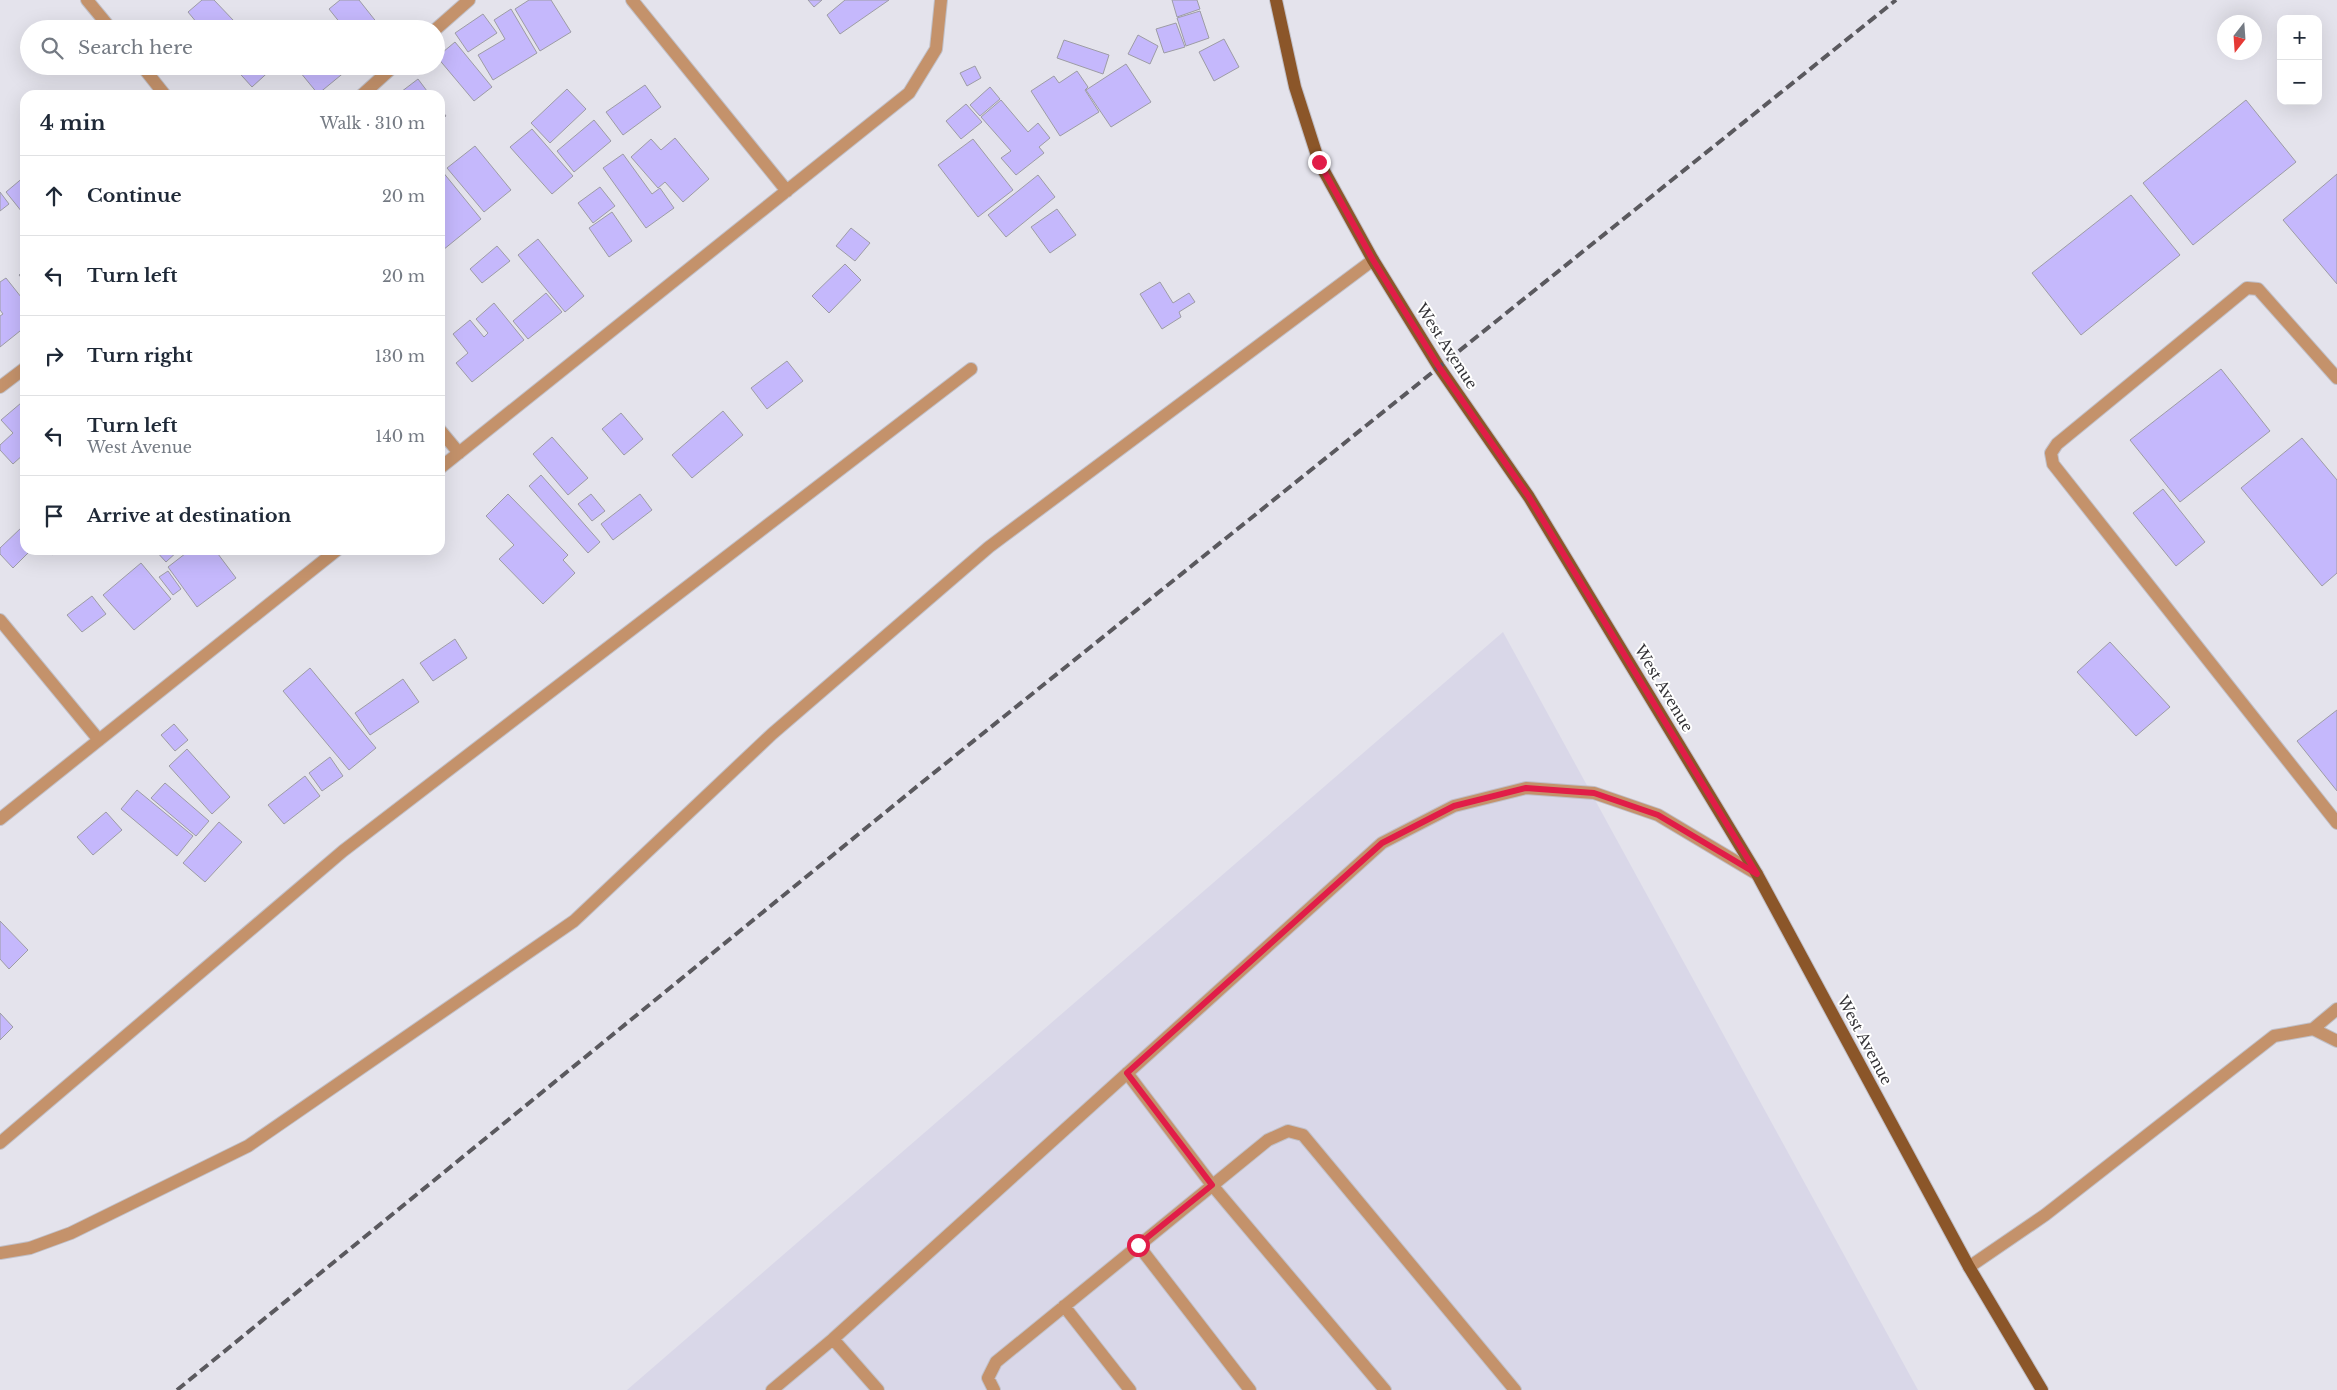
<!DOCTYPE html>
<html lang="en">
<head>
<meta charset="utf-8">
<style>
  :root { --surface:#fff; --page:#f6f6f7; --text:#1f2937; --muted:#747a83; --line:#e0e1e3 }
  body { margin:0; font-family:"Libre Baskerville",serif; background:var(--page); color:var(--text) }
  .controls { position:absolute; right:15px; top:15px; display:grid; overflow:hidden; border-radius:10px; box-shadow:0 5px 20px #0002 }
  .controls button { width:45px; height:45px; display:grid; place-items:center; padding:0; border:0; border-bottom:1px solid var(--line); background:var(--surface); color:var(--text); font:25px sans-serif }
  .compass { position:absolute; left:2217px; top:15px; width:45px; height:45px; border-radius:50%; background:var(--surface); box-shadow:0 5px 20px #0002; rotate:197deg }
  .stop { position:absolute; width:15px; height:15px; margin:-11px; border:4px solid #e11d48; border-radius:50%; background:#fff }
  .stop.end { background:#e11d48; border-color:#fff; box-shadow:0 1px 5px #0008 }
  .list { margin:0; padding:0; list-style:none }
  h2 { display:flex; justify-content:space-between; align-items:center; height:65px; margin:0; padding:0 20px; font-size:21px }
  h2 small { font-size:16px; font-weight:400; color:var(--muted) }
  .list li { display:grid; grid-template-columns:32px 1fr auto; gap:15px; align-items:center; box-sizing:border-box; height:80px; padding:0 20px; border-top:1px solid var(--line) }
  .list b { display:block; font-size:19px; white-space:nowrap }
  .list p { margin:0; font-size:16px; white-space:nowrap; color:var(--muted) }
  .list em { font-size:16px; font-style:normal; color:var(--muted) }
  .icon { flex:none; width:28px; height:28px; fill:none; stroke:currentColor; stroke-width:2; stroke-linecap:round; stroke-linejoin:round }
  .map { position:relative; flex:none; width:2337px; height:1390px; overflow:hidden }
  .search { position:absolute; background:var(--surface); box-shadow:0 5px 20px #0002; left:20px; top:20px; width:425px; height:55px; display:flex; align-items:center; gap:12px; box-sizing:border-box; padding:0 18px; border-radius:28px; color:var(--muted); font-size:19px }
  .panel { position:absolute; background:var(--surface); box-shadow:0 5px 20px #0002; left:20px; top:90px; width:425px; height:465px; border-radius:15px }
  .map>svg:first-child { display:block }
  .built { fill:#d9d7e8 }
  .building { fill:#c5b8fc; stroke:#9d9ca5 }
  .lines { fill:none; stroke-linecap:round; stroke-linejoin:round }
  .minor-casing { stroke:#c1c0c8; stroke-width:14 }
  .major-casing { stroke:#c1c0c8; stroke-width:14 }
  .minor { stroke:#c4926b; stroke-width:12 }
  .major { stroke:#8b5629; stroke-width:12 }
  .rail { stroke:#5a595e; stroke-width:4; stroke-dasharray:10 5; stroke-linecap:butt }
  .route { stroke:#e11d48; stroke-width:6 }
  .labels { text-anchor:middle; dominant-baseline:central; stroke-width:4; stroke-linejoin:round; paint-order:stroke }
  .street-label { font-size:15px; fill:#333236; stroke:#fff }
</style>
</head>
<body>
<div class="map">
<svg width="2337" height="1390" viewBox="0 0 2337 1390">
  <rect width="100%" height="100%" fill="#e4e3ec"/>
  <path class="built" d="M 1503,632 L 1918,1390 L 627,1390 Z"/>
  <path class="building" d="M 202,0 L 214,0 L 234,21 L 225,29 L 202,29 L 188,12 Z
    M 340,0 L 359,0 L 382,29 L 345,29 L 329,9 Z
    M 529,0 L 551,0 L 571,32 L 540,51 L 515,9 Z
    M 808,0 L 822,0 L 814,7 Z
    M 845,0 L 889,0 L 840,34 L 827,15 Z
    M 1172,0 L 1197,0 L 1200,9 L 1177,17 Z
    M 511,9 L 537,53 L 493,80 L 478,55 L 505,39 L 494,20 Z
    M 1200,11 L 1209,38 L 1186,46 L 1177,18 Z
    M 483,14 L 497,33 L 468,52 L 455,33 Z
    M 1176,23 L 1185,47 L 1164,53 L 1156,29 Z
    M 1138,35 L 1158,46 L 1150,64 L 1128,54 Z
    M 1224,39 L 1239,67 L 1214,81 L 1199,52 Z
    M 1064,40 L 1109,55 L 1103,74 L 1057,58 Z
    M 455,42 L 492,87 L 474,101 L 437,57 Z
    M 1126,64 L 1151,102 L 1111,127 L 1086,90 Z
    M 233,66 L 275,66 L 252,87 Z
    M 307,66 L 352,66 L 318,94 L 300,72 Z
    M 975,66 L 981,78 L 967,86 L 960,73 Z
    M 1077,71 L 1088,87 L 1085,90 L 1099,112 L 1060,136 L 1031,91 L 1054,76 L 1059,83 Z
    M 418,79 L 430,95 L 397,95 Z
    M 645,85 L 661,107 L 623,135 L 606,112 Z
    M 990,87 L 1000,99 L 980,116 L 970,105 Z
    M 567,89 L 586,109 L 550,143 L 531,123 Z
    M 1001,100 L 1028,132 L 1038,123 L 1050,138 L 1039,147 L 1044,153 L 1016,175 L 1001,158 L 1011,151 L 981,117 Z
    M 2246,100 L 2296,162 L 2193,245 L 2143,183 Z
    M 966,104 L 982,122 L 961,139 L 946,121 Z
    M 440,108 L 446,116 L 440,120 Z
    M 594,120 L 611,141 L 574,172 L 557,151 Z
    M 532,129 L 573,176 L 552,194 L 510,147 Z
    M 675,138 L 709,179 L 683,202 L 665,182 L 658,188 L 631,157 L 651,139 L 661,150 Z
    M 973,139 L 1013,190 L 978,217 L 938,165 Z
    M 475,146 L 511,190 L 484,212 L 447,168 Z
    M 623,154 L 652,194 L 660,188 L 674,208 L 646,228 L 603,168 Z
    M 442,171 L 481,219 L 443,250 L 440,247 L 440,173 Z
    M 2337,174 L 2337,284 L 2283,220 Z
    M 1038,175 L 1055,197 L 1006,237 L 988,215 Z
    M 25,176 L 25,210 L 22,212 L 6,192 Z
    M 600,187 L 615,206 L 593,223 L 578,203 Z
    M 0,192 L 9,204 L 0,211 Z
    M 2131,195 L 2180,255 L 2081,335 L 2032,273 Z
    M 1057,209 L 1076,235 L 1050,253 L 1031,227 Z
    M 612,212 L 632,241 L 609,257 L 589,228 Z
    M 851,228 L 870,243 L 855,261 L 836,246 Z
    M 538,239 L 584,296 L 565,312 L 518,255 Z
    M 497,246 L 510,261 L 482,283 L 470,269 Z
    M 845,264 L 861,280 L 829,313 L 812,296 Z
    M 25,270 L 25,282 L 19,275 Z
    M 6,278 L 25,302 L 25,327 L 0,347 L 0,316 L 3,314 L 0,310 L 0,282 Z
    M 1160,282 L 1173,303 L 1189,293 L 1195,302 L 1179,312 L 1181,317 L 1162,329 L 1140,294 Z
    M 546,293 L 562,312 L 528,339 L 513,321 Z
    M 494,303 L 524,340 L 472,382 L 456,363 L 468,353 L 453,334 L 470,320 L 484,337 L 488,333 L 476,319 Z
    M 787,361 L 803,381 L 767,409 L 751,388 Z
    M 2221,369 L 2270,431 L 2180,502 L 2130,440 Z
    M 21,403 L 25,407 L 25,453 L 13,464 L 0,450 L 0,445 L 13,433 L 1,420 Z
    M 723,411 L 743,435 L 692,478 L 672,455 Z
    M 621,413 L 643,439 L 624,455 L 602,429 Z
    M 552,437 L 588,478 L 568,495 L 533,454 Z
    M 2302,438 L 2337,480 L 2337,573 L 2322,586 L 2241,488 Z
    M 541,475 L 600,542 L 588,553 L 529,486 Z
    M 2163,489 L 2205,542 L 2176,566 L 2133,513 Z
    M 508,494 L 568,555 L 563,560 L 575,573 L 543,604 L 499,559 L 514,545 L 486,516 Z
    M 591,494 L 605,511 L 592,521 L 578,504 Z
    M 640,494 L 652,510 L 613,540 L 601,524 Z
    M 22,527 L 25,531 L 25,550 L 31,550 L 13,568 L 0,554 L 0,548 Z
    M 47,550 L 58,550 L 52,555 Z
    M 155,550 L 179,550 L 166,562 Z
    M 190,550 L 215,550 L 236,578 L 197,607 L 168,567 Z
    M 141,563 L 171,599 L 134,630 L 103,595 Z
    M 168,571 L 181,589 L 173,595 L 159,577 Z
    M 92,596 L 106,614 L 82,632 L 67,615 Z
    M 455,639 L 467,658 L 433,681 L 420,663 Z
    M 2110,642 L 2170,707 L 2136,736 L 2077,672 Z
    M 310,668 L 376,748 L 349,770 L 283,691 Z
    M 403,679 L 419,702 L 370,735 L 355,713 Z
    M 2337,710 L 2337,791 L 2297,741 Z
    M 174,724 L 188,740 L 175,751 L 161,735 Z
    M 187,749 L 230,797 L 212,814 L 169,766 Z
    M 330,757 L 343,776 L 322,791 L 309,773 Z
    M 305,776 L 320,796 L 284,824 L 268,805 Z
    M 165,783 L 209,821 L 196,836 L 151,798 Z
    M 137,790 L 193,836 L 177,856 L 121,809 Z
    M 106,812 L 122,830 L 93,855 L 77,837 Z
    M 219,822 L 242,842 L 205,882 L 183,863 Z
    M 0,921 L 28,950 L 9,969 L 0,959 Z
    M 0,1013 L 13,1027 L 0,1040 Z"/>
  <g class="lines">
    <defs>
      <path id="minor" d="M 87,0 L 111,29
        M 632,0 L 787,191
        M 436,29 L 469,0
        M 142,66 L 165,95
        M 362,95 L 394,66
        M 2337,378 L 2258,289 L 2247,288 L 2057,444 L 2051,453 L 2053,464 L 2337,823
        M 0,387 L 25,368
        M 440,430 L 459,453
        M 440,468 L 909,93 L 936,49 L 941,0
        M 0,620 L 99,740
        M 0,819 L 337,550
        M 2313,1029 L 2337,1041
        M 1127,1073 L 1212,1185 L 1385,1390
        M 0,1143 L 343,851 L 971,369
        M 1138,1245 L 1250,1390
        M 0,1253 L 30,1248 L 71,1233 L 248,1146 L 574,921 L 772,734 L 989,547 L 1373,260
        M 1969,1267 L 2045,1215 L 2274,1036 L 2313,1029 L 2337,1009
        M 1064,1306 L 1130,1390
        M 833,1339 L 878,1390
        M 772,1390 L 833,1339 L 1382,843 L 1454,806 L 1526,788 L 1594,793 L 1658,815 L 1757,874
        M 994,1390 L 988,1378 L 996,1362 L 1268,1140 L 1288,1131 L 1303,1135 L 1515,1390"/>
      <path id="major" d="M 1276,0 L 1295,87 L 1319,162 L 1373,260 L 1439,367 L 1529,497 L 1757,874 L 1969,1267 L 2042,1390"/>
    </defs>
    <use href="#minor" class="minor-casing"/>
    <use href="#major" class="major-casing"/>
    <use href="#minor" class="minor"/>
    <use href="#major" class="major"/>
    <path class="rail" d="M 177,1390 L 920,784 L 1896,0"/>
  </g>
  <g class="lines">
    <path class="route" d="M 1138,1245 L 1212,1185 L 1127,1073 L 1382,843 L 1454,806 L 1526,788 L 1594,793 L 1658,815 L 1757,874 L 1529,497 L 1439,367 L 1373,260 L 1319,162"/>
  </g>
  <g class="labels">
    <g class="street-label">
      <text transform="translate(1447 346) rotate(57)">West Avenue</text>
      <text transform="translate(1664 688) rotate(59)">West Avenue</text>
      <text transform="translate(1865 1040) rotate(62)">West Avenue</text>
    </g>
  </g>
</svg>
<div class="controls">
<button>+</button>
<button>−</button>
</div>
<svg class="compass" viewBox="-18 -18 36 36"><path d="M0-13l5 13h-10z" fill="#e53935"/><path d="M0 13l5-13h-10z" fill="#747a83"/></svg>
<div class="stop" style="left:1138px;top:1245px"></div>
<div class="stop end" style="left:1319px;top:162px"></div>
<div class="search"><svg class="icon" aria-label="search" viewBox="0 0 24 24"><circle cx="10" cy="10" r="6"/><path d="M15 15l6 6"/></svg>Search here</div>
<section class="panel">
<h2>4 min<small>Walk · 310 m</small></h2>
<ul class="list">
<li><svg class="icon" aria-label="ahead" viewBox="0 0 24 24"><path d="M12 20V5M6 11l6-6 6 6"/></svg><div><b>Continue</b></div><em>20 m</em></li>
<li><svg class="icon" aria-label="left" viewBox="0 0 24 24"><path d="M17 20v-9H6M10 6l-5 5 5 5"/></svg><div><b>Turn left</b></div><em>20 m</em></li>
<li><svg class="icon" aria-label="right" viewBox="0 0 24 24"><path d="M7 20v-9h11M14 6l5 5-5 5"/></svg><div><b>Turn right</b></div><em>130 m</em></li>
<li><svg class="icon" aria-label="left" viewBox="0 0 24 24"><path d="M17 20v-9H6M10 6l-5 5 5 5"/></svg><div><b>Turn left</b><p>West Avenue</p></div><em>140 m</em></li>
<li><svg class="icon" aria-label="arrive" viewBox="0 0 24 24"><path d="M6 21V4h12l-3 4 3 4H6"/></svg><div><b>Arrive at destination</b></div></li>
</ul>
</section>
</div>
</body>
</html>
